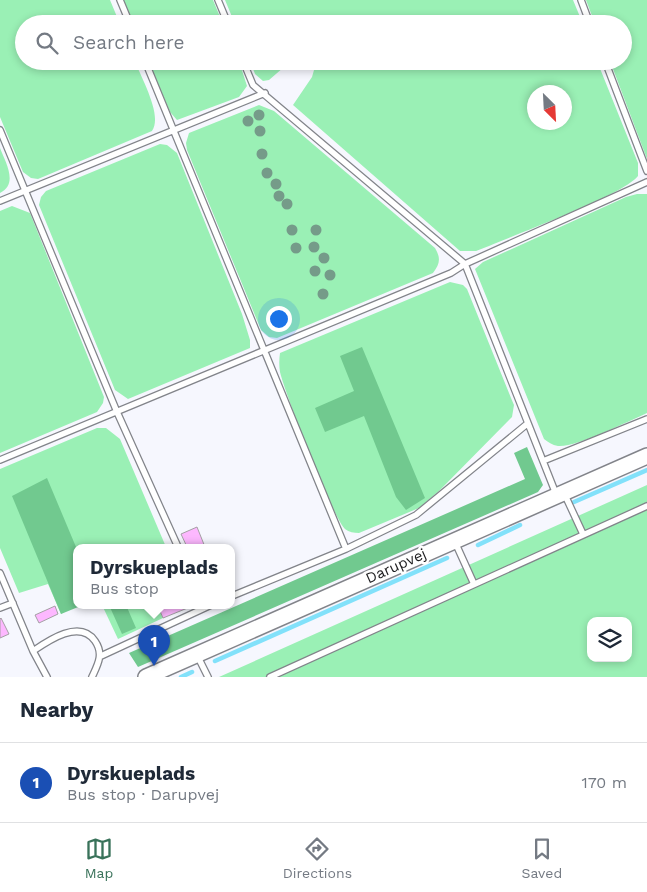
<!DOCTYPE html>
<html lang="en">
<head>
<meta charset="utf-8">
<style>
  :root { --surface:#fff; --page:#f6f6f7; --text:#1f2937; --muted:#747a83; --line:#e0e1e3; --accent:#39725a }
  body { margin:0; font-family:"Work Sans",sans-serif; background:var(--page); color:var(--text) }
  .controls { position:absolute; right:15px; bottom:15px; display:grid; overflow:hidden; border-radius:10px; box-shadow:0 2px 8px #0003 }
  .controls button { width:45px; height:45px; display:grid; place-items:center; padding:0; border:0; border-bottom:1px solid var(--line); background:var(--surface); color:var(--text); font:25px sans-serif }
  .compass { position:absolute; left:527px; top:85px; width:45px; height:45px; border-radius:50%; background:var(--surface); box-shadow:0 2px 8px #0003; rotate:156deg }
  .you { position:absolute; left:278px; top:318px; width:18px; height:18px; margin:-12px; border:4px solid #fff; border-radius:50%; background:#1a73e8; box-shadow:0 0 0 8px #1a73e833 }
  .badge { display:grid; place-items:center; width:32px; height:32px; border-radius:50%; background:var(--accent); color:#fff; font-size:16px; font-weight:700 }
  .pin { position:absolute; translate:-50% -41px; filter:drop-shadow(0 1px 2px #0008) }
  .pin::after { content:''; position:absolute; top:26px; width:18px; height:15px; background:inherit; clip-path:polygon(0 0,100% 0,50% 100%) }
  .popup { position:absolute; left:73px; top:544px; width:162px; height:65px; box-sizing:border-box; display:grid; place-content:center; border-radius:10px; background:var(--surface); filter:drop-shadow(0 1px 4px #0005); font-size:16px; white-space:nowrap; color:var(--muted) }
  .popup b { font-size:19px; color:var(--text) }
  .popup::after { content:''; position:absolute; left:50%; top:100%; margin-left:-10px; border:10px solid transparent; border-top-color:var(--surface) }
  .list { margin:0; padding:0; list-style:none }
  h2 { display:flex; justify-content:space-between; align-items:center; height:65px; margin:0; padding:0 20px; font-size:21px }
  h2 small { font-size:16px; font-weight:400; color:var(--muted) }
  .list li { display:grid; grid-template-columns:32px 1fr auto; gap:15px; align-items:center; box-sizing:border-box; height:80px; padding:0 20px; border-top:1px solid var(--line) }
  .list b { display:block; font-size:19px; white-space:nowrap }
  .list p { margin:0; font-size:16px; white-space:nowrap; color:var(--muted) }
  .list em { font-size:16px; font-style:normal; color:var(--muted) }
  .icon { flex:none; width:28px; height:28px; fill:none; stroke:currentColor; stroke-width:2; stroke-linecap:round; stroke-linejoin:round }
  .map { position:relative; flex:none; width:647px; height:677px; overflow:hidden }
  .search { position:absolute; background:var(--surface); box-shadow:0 2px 8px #0003; left:15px; right:15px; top:15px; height:55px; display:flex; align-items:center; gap:12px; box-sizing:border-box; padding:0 18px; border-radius:28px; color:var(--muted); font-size:19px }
  .sheet { height:145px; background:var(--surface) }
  nav { display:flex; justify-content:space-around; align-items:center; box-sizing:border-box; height:70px; border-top:1px solid var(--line); background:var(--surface); font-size:14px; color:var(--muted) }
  nav a { display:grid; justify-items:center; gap:2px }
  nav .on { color:var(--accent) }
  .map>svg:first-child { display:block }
  .green { fill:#9af0b5; fill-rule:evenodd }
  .forest { fill:#71c98f }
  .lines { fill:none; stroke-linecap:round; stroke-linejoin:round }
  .stream { stroke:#82e1fa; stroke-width:4.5 }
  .building { fill:#fdb8ff; stroke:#a5a0a5 }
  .service-casing { stroke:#82848a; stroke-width:8 }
  .tertiary-casing { stroke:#82848a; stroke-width:18 }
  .service { stroke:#fff; stroke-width:5.5 }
  .tertiary { stroke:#fff; stroke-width:15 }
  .tree { fill:#759b89 }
  .labels { text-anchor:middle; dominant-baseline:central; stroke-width:5; stroke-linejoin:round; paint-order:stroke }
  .street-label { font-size:15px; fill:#1c1c1e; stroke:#fff }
</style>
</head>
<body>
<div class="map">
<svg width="647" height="677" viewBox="0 0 647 677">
  <rect width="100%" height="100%" fill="#f6f7fe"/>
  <path class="green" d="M 0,0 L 110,0 L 120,24 L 24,24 L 24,61 L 135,61 C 141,78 163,115 152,131 L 38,179 L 31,178 L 23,172 L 0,117 Z
    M 123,0 L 213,0 L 223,24 L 133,24 Z
    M 225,0 L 573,0 L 583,24 L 235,24 Z
    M 586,0 L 647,0 L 647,159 L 610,61 L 623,61 L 623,24 L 595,24 Z
    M 148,61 L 239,61 L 247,86 L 239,97 L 177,120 L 170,112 Z
    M 250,61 L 291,61 L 269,80 L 263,81 L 255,74 Z
    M 309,61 L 597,61 L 638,163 L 638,176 C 623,195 517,234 489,246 L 476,251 L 460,251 L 293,105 L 312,77 L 314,70 ZM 534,92 L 564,92 L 564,122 L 534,122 Z
    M 259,105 L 274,111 L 435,248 C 441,258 440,264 433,273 L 277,338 L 269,337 L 261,330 L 187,150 L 186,143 L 189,133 Z
    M 160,144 L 167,145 L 177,153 L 242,314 L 250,340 L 250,348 L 128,399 L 115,390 L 39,205 L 41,197 L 46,191 Z
    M 0,148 C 5,161 19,184 0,193 Z
    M 637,194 L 647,194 L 647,413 C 629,421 575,448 558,446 C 552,445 548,442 544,439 L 475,269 L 483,262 L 626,197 Z
    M 12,206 L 30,213 L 104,397 L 103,403 L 97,412 L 0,453 L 0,211 Z
    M 450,282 L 463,285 L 467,289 L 511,398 L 514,405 L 512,417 L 440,490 L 419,508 L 359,533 C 354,533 349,532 345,529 C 333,518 285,393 280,372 C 279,366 279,360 280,353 Z
    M 97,428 L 106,428 L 120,439 L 166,547 L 76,547 L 76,605 L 61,614 L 48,584 L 19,593 L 0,548 L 0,469 Z
    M 647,485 L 647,677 L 219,677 ZM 591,621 L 628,621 L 628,658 L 591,658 Z
    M 102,605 L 149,605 L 153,614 L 160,611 L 163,618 L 118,639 Z"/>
  <path class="forest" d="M 362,347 L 425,498 L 406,510 L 396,497 L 364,416 L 325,432 L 315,408 L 354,391 L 340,356 Z
    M 527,447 L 543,485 L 538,492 L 138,667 L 129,653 L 525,479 L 514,453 Z
    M 47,478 L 76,547 L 76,605 L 83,605 L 61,614 L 12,496 Z
    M 109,605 L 126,605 L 136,628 L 122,634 Z"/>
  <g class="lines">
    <path class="stream" d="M 574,502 L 647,470
      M 478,545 L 520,525
      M 215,661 L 447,558
      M 181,677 L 192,672"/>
  </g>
  <path class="building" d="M 298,18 L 300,24 L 284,24 Z
    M 197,527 L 205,547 L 187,547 L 181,534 Z
    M 149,605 L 189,605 L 190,607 L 163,618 L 160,611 L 153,614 Z
    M 55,606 L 58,614 L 39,623 L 35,615 Z
    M 1,618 L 9,634 L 0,638 L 0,619 Z"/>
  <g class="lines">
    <defs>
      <path id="service" d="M 120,0 L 130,24
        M 218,0 L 228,24
        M 581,0 L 590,24
        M 145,61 L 346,549
        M 243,61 L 253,85 L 465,264 L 556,494
        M 605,61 L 647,171
        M 0,130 L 117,412 L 178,547
        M 0,201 L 265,93
        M 0,460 L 451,273 L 465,264 L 647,182
        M 543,461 L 647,419
        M 564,493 L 583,534
        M 455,542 L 474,584
        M 0,573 L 33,651
        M 232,596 L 346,549 L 416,515 L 527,424
        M 0,608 L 13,603
        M 197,655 L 208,677
        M 101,656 L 211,605
        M 47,677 L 33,651 C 49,640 80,619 95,641 C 104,654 98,664 92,677
        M 270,677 L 647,506"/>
      <path id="tertiary" d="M 146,677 L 647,456"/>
    </defs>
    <use href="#service" class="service-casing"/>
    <use href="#tertiary" class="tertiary-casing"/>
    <use href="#service" class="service"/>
    <use href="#tertiary" class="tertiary"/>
  </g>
  <g class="tree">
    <circle cx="259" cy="115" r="5.5"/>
    <circle cx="248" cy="121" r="5.5"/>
    <circle cx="260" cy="131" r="5.5"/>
    <circle cx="262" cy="154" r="5.5"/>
    <circle cx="267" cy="173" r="5.5"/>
    <circle cx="276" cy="184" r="5.5"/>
    <circle cx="279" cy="196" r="5.5"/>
    <circle cx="287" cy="204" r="5.5"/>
    <circle cx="292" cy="230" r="5.5"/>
    <circle cx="316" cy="230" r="5.5"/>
    <circle cx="314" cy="247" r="5.5"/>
    <circle cx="296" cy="248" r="5.5"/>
    <circle cx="324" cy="258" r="5.5"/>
    <circle cx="315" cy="271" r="5.5"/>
    <circle cx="330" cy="275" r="5.5"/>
    <circle cx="323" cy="294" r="5.5"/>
  </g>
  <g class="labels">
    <g class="street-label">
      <text transform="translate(396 566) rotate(-24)">Darupvej</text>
    </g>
  </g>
</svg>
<div class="controls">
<button><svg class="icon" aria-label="layers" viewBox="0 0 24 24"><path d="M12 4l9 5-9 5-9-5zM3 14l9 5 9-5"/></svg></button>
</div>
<svg class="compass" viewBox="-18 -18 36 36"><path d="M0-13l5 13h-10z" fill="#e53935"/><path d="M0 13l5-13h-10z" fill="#747a83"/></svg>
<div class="you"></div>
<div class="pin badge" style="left:154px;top:666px;background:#1a4fb4">1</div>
<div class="popup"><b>Dyrskueplads</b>Bus stop</div>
<div class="search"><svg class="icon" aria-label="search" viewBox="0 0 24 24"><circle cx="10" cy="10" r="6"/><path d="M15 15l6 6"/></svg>Search here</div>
</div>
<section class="sheet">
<h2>Nearby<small></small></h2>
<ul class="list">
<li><span class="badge" style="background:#1a4fb4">1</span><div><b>Dyrskueplads</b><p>Bus stop · Darupvej</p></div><em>170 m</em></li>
</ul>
</section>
<nav>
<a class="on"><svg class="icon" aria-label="map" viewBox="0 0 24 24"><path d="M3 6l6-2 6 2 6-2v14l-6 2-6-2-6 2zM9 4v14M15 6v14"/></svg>Map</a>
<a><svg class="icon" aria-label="directions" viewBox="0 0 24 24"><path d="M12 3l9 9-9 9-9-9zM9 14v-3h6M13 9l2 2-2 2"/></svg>Directions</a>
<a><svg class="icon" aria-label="saved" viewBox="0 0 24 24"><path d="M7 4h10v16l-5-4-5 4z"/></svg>Saved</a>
</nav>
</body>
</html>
